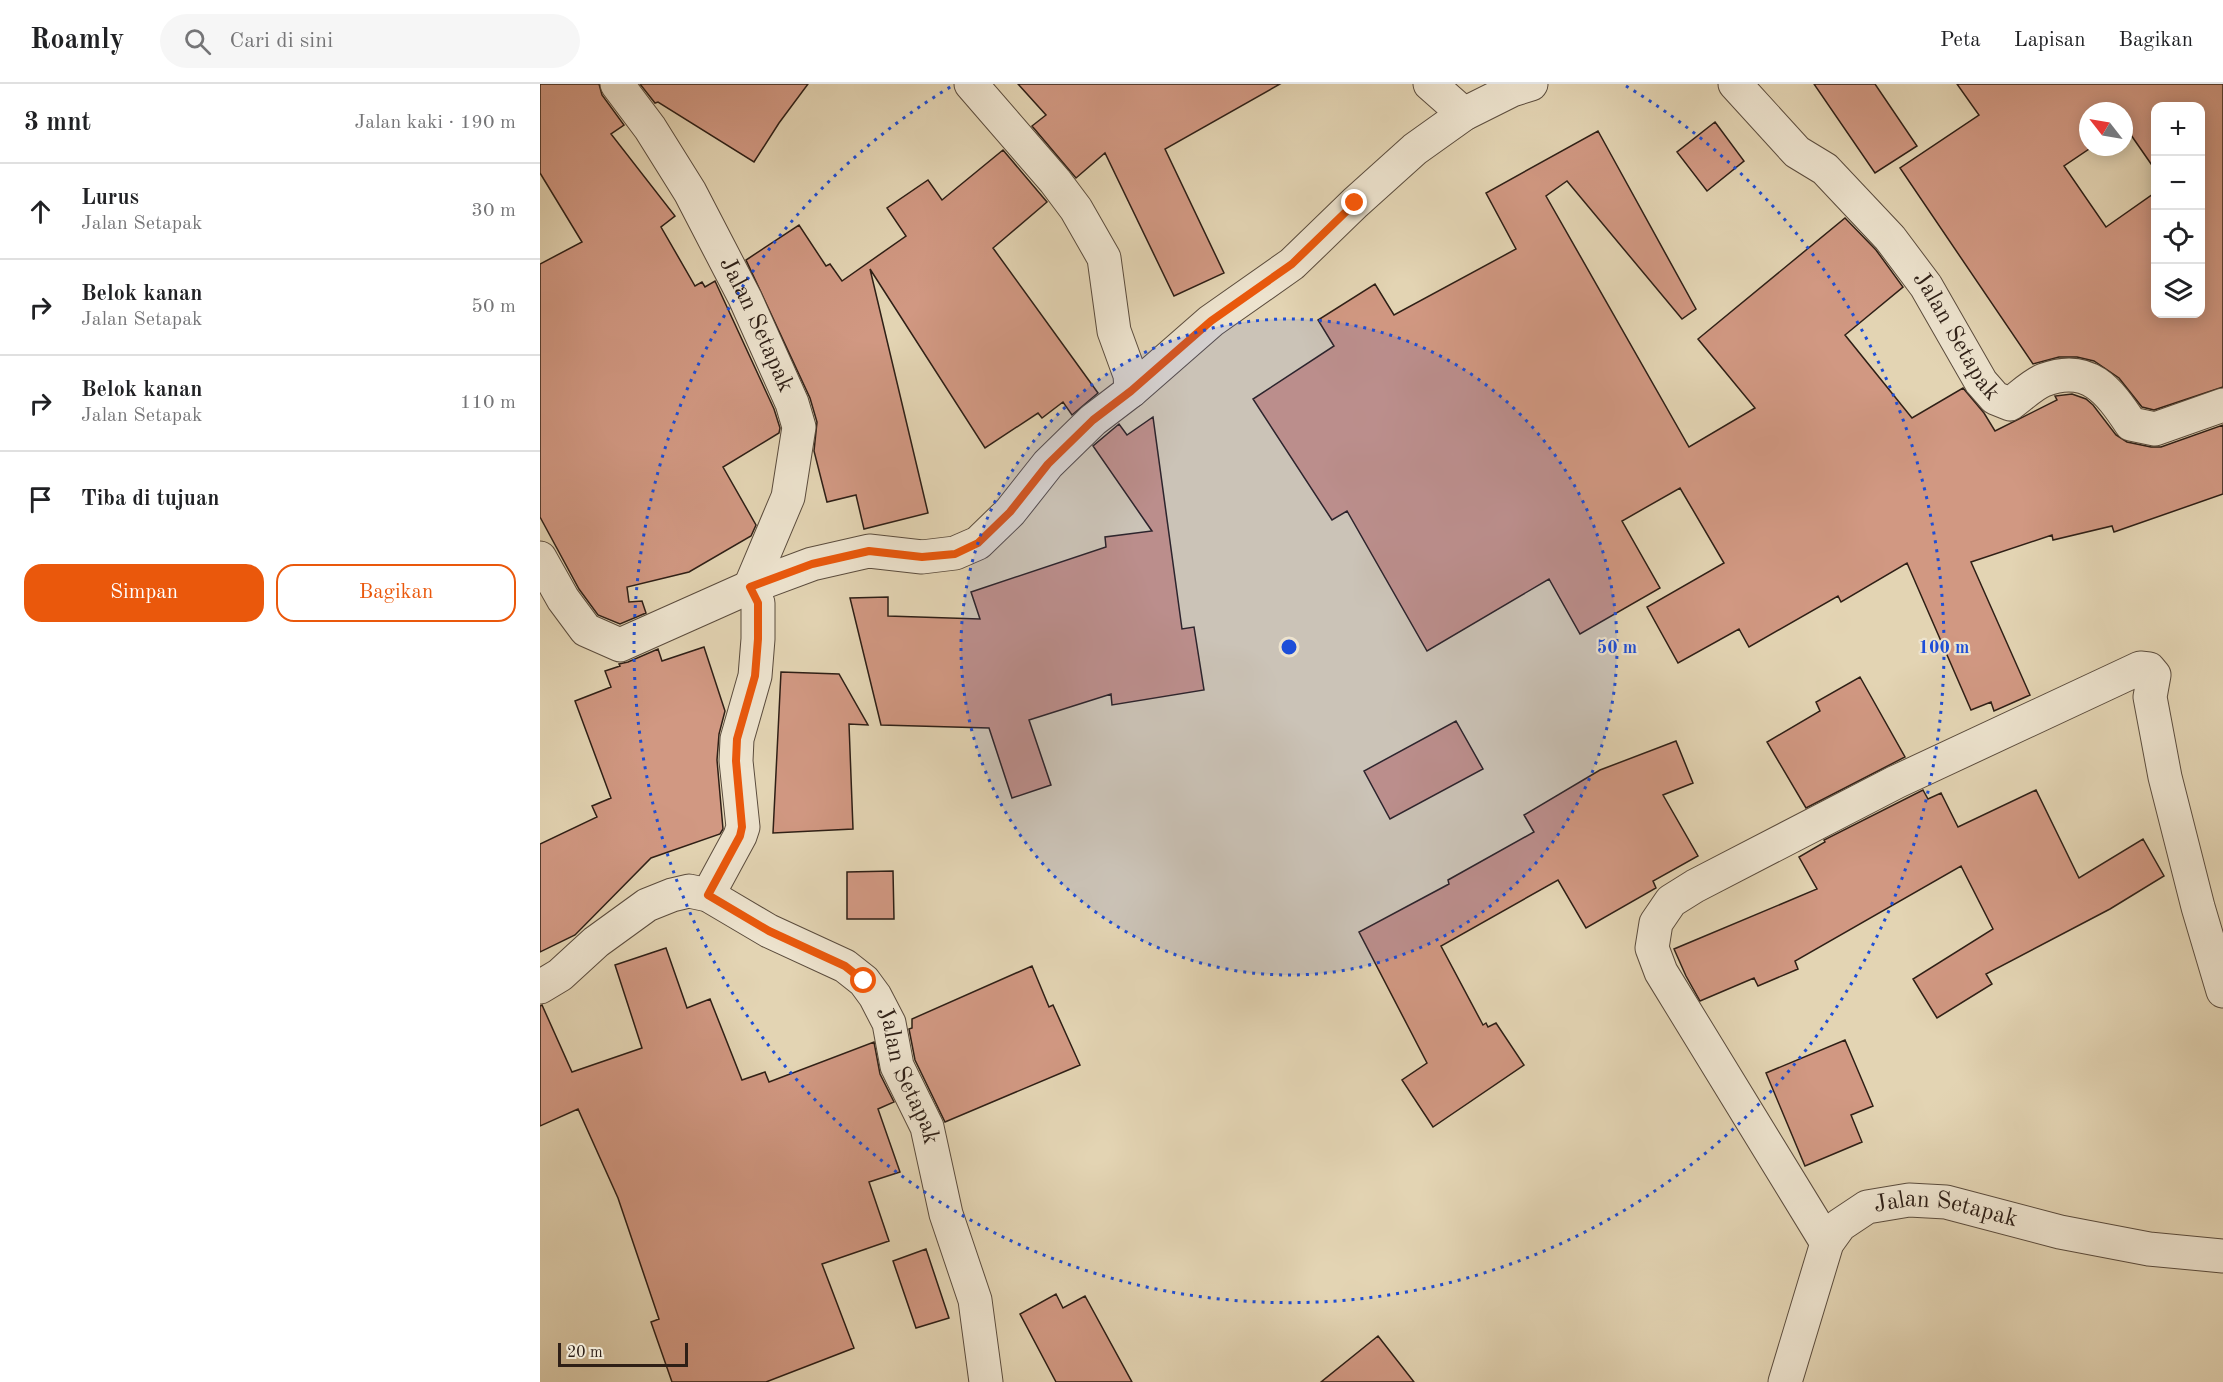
<!DOCTYPE html>
<html lang="id">
<head>
<meta charset="utf-8">
<style>
  :root { --surface:#fff; --page:#f6f6f6; --text:#202124; --muted:#757577; --line:#e0e0e0; --accent:#ea580c }
  body { margin:0; font-family:"Old Standard TT",serif; background:var(--page); color:var(--text) }
  .controls { position:absolute; right:18px; top:18px; display:grid; overflow:hidden; border-radius:12px; box-shadow:0 3px 15px #0003 }
  .controls button { width:54px; height:54px; display:grid; place-items:center; padding:0; border:0; border-bottom:2px solid var(--line); background:var(--surface); color:var(--text); font:30px sans-serif }
  .compass { position:absolute; left:1539px; top:18px; width:54px; height:54px; border-radius:50%; background:var(--surface); box-shadow:0 3px 15px #0003; rotate:301deg }
  .scale { position:absolute; left:18px; bottom:15px; width:130px; box-sizing:border-box; padding-left:6px; border:3px solid #2e1f16; border-top:0; font-size:16px; line-height:21px; white-space:nowrap; color:#2e1f16; -webkit-text-stroke:4px #ede3ce; paint-order:stroke }
  .stop { position:absolute; width:18px; height:18px; margin:-14px; border:4px solid #ea580c; border-radius:50%; background:#fff }
  .stop.end { background:#ea580c; border-color:#fff; box-shadow:0 2px 6px #0008 }
  .list { margin:0; padding:0; list-style:none }
  h2 { display:flex; justify-content:space-between; align-items:center; height:78px; margin:0; padding:0 24px; font-size:26px }
  h2 small { font-size:20px; font-weight:400; color:var(--muted) }
  .list li { display:grid; grid-template-columns:39px 1fr auto; gap:18px; align-items:center; box-sizing:border-box; height:96px; padding:0 24px; border-top:2px solid var(--line) }
  .list b { display:block; font-size:22px; white-space:nowrap }
  .list p { margin:0; font-size:20px; white-space:nowrap; color:var(--muted) }
  .list em { font-size:20px; font-style:normal; color:var(--muted) }
  .actions { display:flex; gap:12px; padding:18px 24px }
  .actions a { flex:1; padding:14px 0; border:2px solid var(--accent); border-radius:18px; text-align:center; font-size:21px; color:var(--accent) }
  .actions .main { background:var(--accent); color:#fff }
  .icon { flex:none; width:33px; height:33px; fill:none; stroke:currentColor; stroke-width:2; stroke-linecap:round; stroke-linejoin:round }
  .map { position:relative; flex:none; width:1683px; height:1298px; overflow:hidden }
  header { display:flex; align-items:center; gap:36px; box-sizing:border-box; height:84px; padding:0 30px; background:var(--surface); border-bottom:2px solid var(--line) }
  header strong { font-size:28px }
  nav { display:flex; gap:33px; margin-inline-start:auto; font-size:21px }
  .search { width:420px; height:54px; background:var(--page); display:flex; align-items:center; gap:15px; box-sizing:border-box; padding:0 21px; border-radius:33px; color:var(--muted); font-size:22px }
  main { display:flex }
  aside { flex:1; background:var(--surface) }
  .map>svg:first-child { display:block }
  .building { fill:#d19882; stroke:#2e1f16; stroke-width:1.5; fill-rule:evenodd }
  .lines { fill:none; stroke-linecap:round; stroke-linejoin:round }
  .minor-casing { stroke:#5b4c3d; stroke-width:35 }
  .minor { stroke:#ede3ce; stroke-width:33 }
  .route { stroke:#ea580c; stroke-width:8 }
  .ring { fill:none; stroke:#1d4ed8; stroke-width:3; stroke-dasharray:3 6 }
  .labels { text-anchor:middle; dominant-baseline:central; stroke-width:4.5; stroke-linejoin:round; paint-order:stroke }
  .street-label { font-size:24px; fill:#2e1f16; stroke:#ede3ce }
  .centre { fill:#1d4ed8; stroke:#ede3ce; stroke-width:3 }
  .ring-label { font-size:18px; text-anchor:middle; font-weight:bold; fill:#1d4ed8; stroke:#ede3ce; stroke-width:4.5; stroke-linejoin:round; paint-order:stroke }
</style>
</head>
<body>
<header>
<strong>Roamly</strong>
<div class="search"><svg class="icon" aria-label="search" viewBox="0 0 24 24"><circle cx="10" cy="10" r="6"/><path d="M15 15l6 6"/></svg>Cari di sini</div>
<nav><a>Peta</a><a>Lapisan</a><a>Bagikan</a></nav>
</header>
<main>
<aside>
<h2>3 mnt<small>Jalan kaki · 190 m</small></h2>
<ul class="list">
<li><svg class="icon" aria-label="ahead" viewBox="0 0 24 24"><path d="M12 20V5M6 11l6-6 6 6"/></svg><div><b>Lurus</b><p>Jalan Setapak</p></div><em>30 m</em></li>
<li><svg class="icon" aria-label="right" viewBox="0 0 24 24"><path d="M7 20v-9h11M14 6l5 5-5 5"/></svg><div><b>Belok kanan</b><p>Jalan Setapak</p></div><em>50 m</em></li>
<li><svg class="icon" aria-label="right" viewBox="0 0 24 24"><path d="M7 20v-9h11M14 6l5 5-5 5"/></svg><div><b>Belok kanan</b><p>Jalan Setapak</p></div><em>110 m</em></li>
<li><svg class="icon" aria-label="arrive" viewBox="0 0 24 24"><path d="M6 21V4h12l-3 4 3 4H6"/></svg><div><b>Tiba di tujuan</b></div></li>
</ul>
<div class="actions"><a class="main">Simpan</a><a>Bagikan</a></div>
</aside>
<div class="map">
<svg width="1683" height="1298" viewBox="0 0 1683 1298">
  <rect width="100%" height="100%" fill="#e3d4b3"/>
  <filter id="stains"><feTurbulence type="fractalNoise" baseFrequency=".00333" numOctaves="4"/><feColorMatrix values="0 0 0 0 .2 0 0 0 0 .09 0 0 0 0 .02 0 0 0 .5 -.17"/></filter>
  <radialGradient id="worn" r=".72"><stop offset=".6" stop-color="#630" stop-opacity="0"/><stop offset="1" stop-color="#630" stop-opacity=".3"/></radialGradient>
  <path class="building" d="M 0,0 L 59,0 L 62,11 L 84,41 L 71,50 L 135,132 L 121,143 L 155,202 L 162,198 L 165,203 L 175,197 L 234,325 L 240,344 L 239,349 L 183,383 L 216,441 L 211,452 L 149,488 L 87,503 L 89,518 L 102,517 L 106,529 L 80,540 L 58,531 L 39,505 L 0,433 L 0,180 L 42,158 L 0,89 Z
    M 100,0 L 268,0 L 239,39 L 214,78 L 118,18 L 115,19 Z
    M 478,0 L 740,0 L 625,65 L 684,189 L 634,212 L 565,69 L 536,94 L 492,42 L 506,31 Z
    M 1274,0 L 1335,0 L 1377,62 L 1335,89 Z
    M 1417,0 L 1683,0 L 1683,303 L 1614,326 L 1602,323 L 1579,294 L 1554,277 L 1537,273 L 1519,273 L 1493,280 L 1360,84 L 1439,31 ZM 1616,22 L 1660,22 L 1660,230 L 1616,230 L 1616,108 L 1566,143 L 1524,82 L 1552,63 L 1548,63 L 1548,27 L 1584,27 L 1584,41 L 1616,87 Z
    M 1175,38 L 1204,77 L 1167,107 L 1137,68 Z
    M 1058,47 L 1156,225 L 1142,235 L 1027,97 L 1006,112 L 1149,363 L 1215,324 L 1158,255 L 1305,134 L 1336,166 L 1363,203 L 1305,251 L 1372,334 L 1423,304 L 1444,329 L 1455,347 L 1517,316 L 1515,312 L 1532,310 L 1546,315 L 1553,321 L 1576,351 L 1587,358 L 1611,363 L 1621,363 L 1683,341 L 1683,410 L 1574,448 L 1572,442 L 1513,456 L 1512,451 L 1431,478 L 1490,611 L 1454,627 L 1451,618 L 1431,626 L 1367,479 L 1301,518 L 1298,512 L 1209,563 L 1199,545 L 1138,579 L 1107,523 L 1184,479 L 1140,404 L 1082,437 L 1120,504 L 1040,550 L 1009,495 L 887,567 L 807,427 L 792,436 L 713,315 L 794,262 L 778,236 L 835,200 L 854,231 L 976,165 L 946,109 Z
    M 463,66 L 507,118 L 453,164 L 558,309 L 532,331 L 523,318 L 502,334 L 498,329 L 445,364 L 330,185 L 388,429 L 324,445 L 316,411 L 287,418 L 274,367 L 277,338 L 270,314 L 206,176 L 259,141 L 286,182 L 290,180 L 302,197 L 366,152 L 347,124 L 388,96 L 402,116 Z
    M 613,333 L 642,545 L 654,543 L 664,606 L 572,621 L 571,610 L 489,636 L 511,701 L 472,714 L 449,644 L 341,641 L 310,514 L 348,513 L 348,532 L 440,535 L 431,508 L 566,463 L 565,453 L 612,447 L 553,362 L 579,340 L 587,351 Z
    M 164,563 L 185,627 L 179,650 L 177,676 L 183,745 L 180,750 L 111,774 L 35,851 L 0,868 L 0,760 L 57,733 L 52,722 L 71,714 L 35,617 L 71,603 L 65,587 L 80,582 L 79,580 L 88,578 L 118,565 L 122,577 Z
    M 241,588 L 299,590 L 328,641 L 309,640 L 313,745 L 233,749 Z
    M 1320,593 L 1365,673 L 1266,724 L 1227,658 L 1280,627 L 1276,618 Z
    M 916,637 L 943,685 L 850,735 L 824,687 Z
    M 1136,657 L 1153,699 L 1123,711 L 1158,772 L 1113,797 L 1116,804 L 1046,844 L 1018,796 L 901,862 L 943,941 L 946,939 L 948,943 L 956,939 L 984,981 L 893,1043 L 862,996 L 887,979 L 819,848 L 909,800 L 908,796 L 994,748 L 984,731 L 1060,686 Z
    M 1383,706 L 1388,715 L 1401,709 L 1418,743 L 1496,706 L 1539,794 L 1603,755 L 1624,792 L 1570,825 L 1446,890 L 1452,900 L 1397,934 L 1373,895 L 1453,845 L 1421,782 L 1255,877 L 1258,885 L 1218,902 L 1214,894 L 1160,917 L 1146,892 L 1134,865 L 1277,805 L 1259,773 L 1285,758 L 1284,756 Z
    M 353,787 L 354,835 L 307,835 L 307,788 Z
    M 126,864 L 147,924 L 170,915 L 202,996 L 225,988 L 229,998 L 334,958 L 340,990 L 354,1018 L 338,1025 L 360,1088 L 329,1098 L 349,1157 L 282,1180 L 314,1264 L 226,1298 L 132,1298 L 111,1238 L 119,1235 L 78,1114 L 38,1025 L 0,1042 L 0,922 L 2,921 L 32,988 L 102,964 L 75,881 Z
    M 492,882 L 509,923 L 513,921 L 540,981 L 405,1038 L 375,976 L 369,945 L 372,944 L 372,935 Z
    M 1305,956 L 1333,1022 L 1311,1031 L 1322,1058 L 1265,1082 L 1226,989 Z
    M 386,1165 L 409,1234 L 376,1244 L 353,1177 Z
    M 516,1210 L 523,1224 L 545,1212 L 592,1298 L 516,1298 L 480,1230 Z
    M 838,1252 L 874,1298 L 781,1298 Z"/>
  <g class="lines">
    <defs>
      <g id="minor">
        <path id="s1" d="M 77,0 L 110,44 L 150,108 L 205,214 L 252,319 L 259,343 L 248,413 L 210,503 L 218,519 L 218,555 L 215,592 L 197,655 L 196,677 L 203,743 L 200,752 L 168,811"/>
        <path d="M 431,0 L 515,97 L 536,125 L 564,174 L 574,247 L 590,291 L 591,307"/>
        <path d="M 890,0 L 924,30"/>
        <path id="s2" d="M 1195,0 L 1257,68 L 1285,85 L 1350,154 L 1386,202 L 1441,298 L 1455,314 L 1470,320 C 1480,313 1493,300 1504,296 C 1549,279 1569,307 1591,340 L 1615,345 L 1683,321"/>
        <path d="M 0,474 L 23,515 L 46,546 L 80,561 L 210,503 L 272,480 L 329,467 L 382,473 L 415,469 L 438,459 L 470,428 L 508,380 L 553,336 L 591,307 L 671,237 L 752,180 L 815,119 L 875,65 L 924,30 L 972,6 L 991,0"/>
        <path id="s3" d="M 0,903 L 20,891 L 56,858 L 107,821 L 132,811 L 149,807 L 168,811 L 229,847 L 305,882 L 324,897 L 335,912 L 349,939 L 357,982 L 387,1043 L 406,1130 L 435,1216 L 446,1298"/>
        <path d="M 1287,1159 L 1121,888 L 1112,864 L 1116,839 L 1131,817 L 1155,802 L 1356,698 L 1600,584 L 1609,585 L 1614,591 L 1610,613 L 1625,693 L 1658,823 L 1683,907"/>
        <path id="s4" d="M 1245,1298 L 1287,1159 L 1300,1141 L 1327,1123 L 1369,1116 L 1406,1118 L 1520,1148 L 1609,1165 L 1683,1172"/>
      </g>
    </defs>
    <use href="#minor" class="minor-casing"/>
    <use href="#minor" class="minor"/>
  </g>
  <g class="lines">
    <path class="route" d="M 324,897 L 305,882 L 229,847 L 168,811 L 200,752 L 202,743 L 196,677 L 197,655 L 215,592 L 218,555 L 218,519 L 210,503 L 272,480 L 329,467 L 382,473 L 415,470 L 438,459 L 470,428 L 508,380 L 553,336 L 591,307 L 671,237 L 752,180 L 815,119"/>
  </g>
  <circle cx="749" cy="563" r="328" fill="#1d4ed8" fill-opacity=".12"/>
  <g class="ring">
    <circle cx="749" cy="563" r="328"/>
    <path d="M1086 2A655 655 0 1 1 412 2"/>
  </g>
  <g class="labels">
    <g class="street-label">
      <text stroke="none"><textPath href="#s1" startOffset="279">Jalan Setapak</textPath></text>
      <text stroke="none"><textPath href="#s2" startOffset="338">Jalan Setapak</textPath></text>
      <text stroke="none"><textPath href="#s3" startOffset="483">Jalan Setapak</textPath></text>
      <text stroke="none"><textPath href="#s4" startOffset="280">Jalan Setapak</textPath></text>
    </g>
  </g>
  <circle cx="749" cy="563" r="9" class="centre"/>
  <g class="ring-label">
    <text x="1077" y="569">50 m</text>
    <text x="1404" y="569">100 m</text>
  </g>
  <rect width="100%" height="100%" filter="url(#stains)"/>
  <rect width="100%" height="100%" fill="url(#worn)"/>
</svg>
<div class="controls">
<button>+</button>
<button>−</button>
<button><svg class="icon" aria-label="locate" viewBox="0 0 24 24"><circle cx="12" cy="12" r="6"/><path d="M12 2v4M12 18v4M2 12h4M18 12h4"/></svg></button>
<button><svg class="icon" aria-label="layers" viewBox="0 0 24 24"><path d="M12 4l9 5-9 5-9-5zM3 14l9 5 9-5"/></svg></button>
</div>
<svg class="compass" viewBox="-18 -18 36 36"><path d="M0-13l5 13h-10z" fill="#e53935"/><path d="M0 13l5-13h-10z" fill="#757577"/></svg>
<div class="scale">20 m</div>
<div class="stop" style="left:324px;top:897px"></div>
<div class="stop end" style="left:815px;top:119px"></div>
</div>
</main>
</body>
</html>
